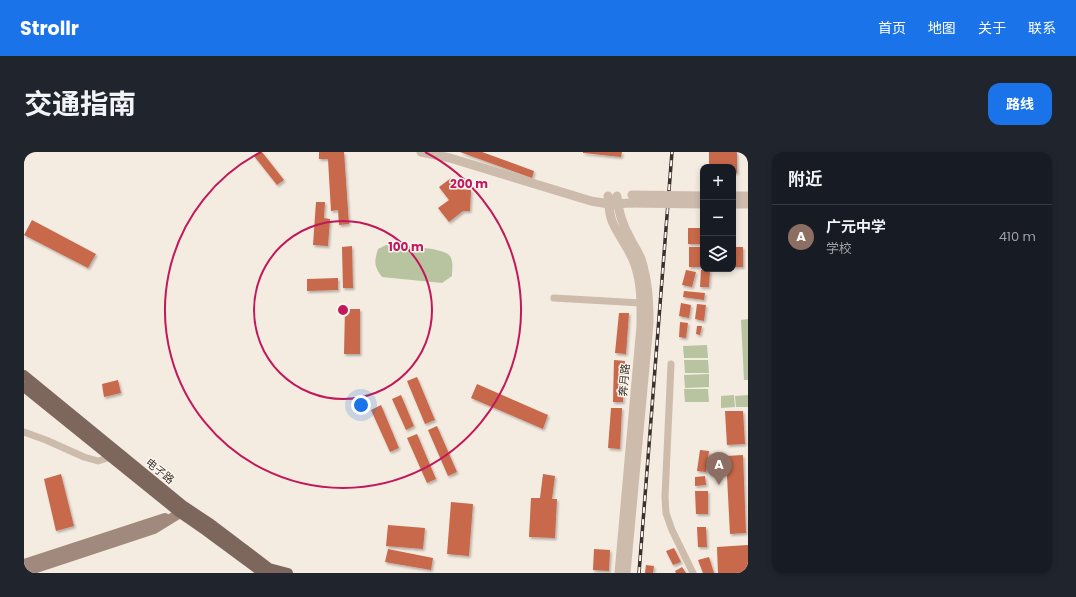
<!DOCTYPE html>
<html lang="zh">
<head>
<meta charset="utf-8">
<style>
  :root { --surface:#171b24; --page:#20242c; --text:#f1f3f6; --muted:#9ea1a6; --line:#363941; --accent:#1a73e8 }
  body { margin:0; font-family:Poppins,"Noto Sans SC",sans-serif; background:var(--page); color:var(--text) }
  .controls { position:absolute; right:12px; top:12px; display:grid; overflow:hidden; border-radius:8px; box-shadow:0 2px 6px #0003 }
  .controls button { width:36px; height:36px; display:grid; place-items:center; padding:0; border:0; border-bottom:1px solid var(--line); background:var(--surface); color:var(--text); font:20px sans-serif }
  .you { position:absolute; left:337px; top:253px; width:14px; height:14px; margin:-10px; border:3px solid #fff; border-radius:50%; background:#1a73e8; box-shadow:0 0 0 6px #1a73e833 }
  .badge { display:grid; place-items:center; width:26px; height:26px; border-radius:50%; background:var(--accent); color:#fff; font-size:13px; font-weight:700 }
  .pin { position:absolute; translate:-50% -33px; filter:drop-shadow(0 1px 2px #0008) }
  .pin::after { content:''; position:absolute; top:21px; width:14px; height:12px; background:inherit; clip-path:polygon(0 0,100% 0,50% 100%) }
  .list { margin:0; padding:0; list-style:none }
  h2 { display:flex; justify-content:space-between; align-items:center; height:52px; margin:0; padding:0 16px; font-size:17px }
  h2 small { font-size:13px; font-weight:400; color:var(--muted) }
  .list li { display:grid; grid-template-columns:26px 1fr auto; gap:12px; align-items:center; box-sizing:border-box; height:64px; padding:0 16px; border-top:1px solid var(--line) }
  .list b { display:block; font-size:15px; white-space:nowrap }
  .list p { margin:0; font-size:13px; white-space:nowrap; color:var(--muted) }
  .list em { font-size:13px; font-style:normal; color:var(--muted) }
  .icon { flex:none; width:22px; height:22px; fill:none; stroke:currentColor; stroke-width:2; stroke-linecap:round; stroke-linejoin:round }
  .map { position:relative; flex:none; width:724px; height:421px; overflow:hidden; border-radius:12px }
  header { display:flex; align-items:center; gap:24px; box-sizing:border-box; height:56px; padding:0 20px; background:var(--accent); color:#fff }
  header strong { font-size:19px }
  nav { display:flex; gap:22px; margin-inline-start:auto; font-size:14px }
  .intro { display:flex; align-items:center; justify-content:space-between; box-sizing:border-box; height:96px; padding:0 24px }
  h1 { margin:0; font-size:28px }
  .button { padding:10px 18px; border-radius:12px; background:var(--accent); color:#fff; font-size:14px; font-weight:700 }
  main { display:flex; gap:24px; padding:0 24px }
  aside { flex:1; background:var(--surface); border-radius:12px; box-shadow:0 2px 6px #0003 }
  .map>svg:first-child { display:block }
  .green { fill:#b8c4a0 }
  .building { fill:#c8694b; filter:url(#shadow) }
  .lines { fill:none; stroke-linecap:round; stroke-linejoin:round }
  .minor { stroke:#cdbbac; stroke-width:7 }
  .tertiary { stroke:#cdbbac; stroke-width:9 }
  .secondary { stroke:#a18a7d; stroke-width:10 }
  .primary { stroke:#7d675c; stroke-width:10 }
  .rail-casing { stroke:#3b302b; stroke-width:3.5 }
  .rail { stroke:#fbf5ee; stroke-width:2; stroke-dasharray:6; stroke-linecap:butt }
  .tertiary-bridge { stroke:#cdbbac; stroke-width:9 }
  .ring { fill:none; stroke:#c2185b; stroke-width:2 }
  .labels { text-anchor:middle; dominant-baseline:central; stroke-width:3; stroke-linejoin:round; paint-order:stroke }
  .street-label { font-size:11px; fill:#3b302b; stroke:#fbf5ee }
  .centre { fill:#c2185b; stroke:#fbf5ee; stroke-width:2 }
  .ring-label { font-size:12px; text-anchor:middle; font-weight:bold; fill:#c2185b; stroke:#fbf5ee; stroke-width:3; stroke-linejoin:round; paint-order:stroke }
</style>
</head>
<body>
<header>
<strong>Strollr</strong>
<nav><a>首页</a><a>地图</a><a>关于</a><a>联系</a></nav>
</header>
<div class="intro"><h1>交通指南</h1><a class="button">路线</a></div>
<main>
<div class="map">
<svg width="724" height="421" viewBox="0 0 724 421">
  <defs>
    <filter id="shadow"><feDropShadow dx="1.5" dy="2" stdDeviation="1" flood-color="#0004"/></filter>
  </defs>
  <rect width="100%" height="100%" fill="#f4ebe1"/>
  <path class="green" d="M 362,93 C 375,94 417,95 425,103 C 430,108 428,117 428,124 L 418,131 L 358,125 C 350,114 350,110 354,97 Z
    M 724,167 L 724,228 L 720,228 L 717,168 Z
    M 683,193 L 684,206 L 660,206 L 659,194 Z
    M 660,208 L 684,208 L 685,221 L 661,221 Z
    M 685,222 L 685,235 L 661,236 L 660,223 Z
    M 660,237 L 684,237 L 685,250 L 661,250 Z
    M 710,243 L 711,255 L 697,256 L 697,244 Z
    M 724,243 L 724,255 L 712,255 L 711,244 Z"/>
  <path class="building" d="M 235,0 L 238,0 L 260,28 L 253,33 L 230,4 Z
    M 295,0 L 320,0 L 325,72 L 315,73 L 314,58 L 307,59 L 304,7 L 295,7 Z
    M 436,0 L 458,0 L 510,19 L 508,26 Z
    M 559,0 L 598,0 L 597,5 L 559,1 Z
    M 685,0 L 713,0 L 713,21 L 709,21 L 709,15 L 693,15 L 693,13 L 685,13 Z
    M 427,26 L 436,37 L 447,38 L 446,59 L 439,59 L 425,70 L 414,56 L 425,48 L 415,35 Z
    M 292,50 L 301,50 L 300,66 L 306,67 L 304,94 L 289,93 Z
    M 8,68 L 72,102 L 64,116 L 0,83 Z
    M 664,76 L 679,76 L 679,92 L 664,92 Z
    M 328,94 L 329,136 L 319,136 L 318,95 Z
    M 665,95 L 679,95 L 679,115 L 665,115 Z
    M 709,95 L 719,95 L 719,115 L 709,115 Z
    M 662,118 L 672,120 L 668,135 L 658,133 Z
    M 677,118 L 686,118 L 685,135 L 676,135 Z
    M 314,126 L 314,138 L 283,139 L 283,127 Z
    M 660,139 L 681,141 L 680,148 L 659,145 Z
    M 657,151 L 667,153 L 665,166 L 655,164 Z
    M 673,152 L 682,153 L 680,169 L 671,167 Z
    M 321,157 L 336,157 L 336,202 L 320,202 Z
    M 595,161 L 605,161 L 602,202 L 591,201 Z
    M 656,170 L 664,171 L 662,186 L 655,185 Z
    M 673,174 L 678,174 L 676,183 L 672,182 Z
    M 590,208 L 601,209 L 599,250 L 589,250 Z
    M 393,225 L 411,268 L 401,272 L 383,229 Z
    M 94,228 L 97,241 L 80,245 L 78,232 Z
    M 453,232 L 524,263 L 519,277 L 447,246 Z
    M 377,243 L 390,274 L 382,278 L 368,247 Z
    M 357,253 L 375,296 L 366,300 L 347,258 Z
    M 587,256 L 598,256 L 596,297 L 584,296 Z
    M 701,259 L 719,259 L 721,292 L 703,293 Z
    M 413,274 L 433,320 L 424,324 L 404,278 Z
    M 393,282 L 412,327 L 403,331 L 383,286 Z
    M 676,298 L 685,299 L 682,320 L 673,319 Z
    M 719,303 L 722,381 L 706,382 L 702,304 Z
    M 37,322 L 50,374 L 32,379 L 20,327 Z
    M 519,322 L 531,324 L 528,347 L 533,347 L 531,386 L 505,385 L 507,346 L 516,346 Z
    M 681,324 L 682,333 L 671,334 L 671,325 Z
    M 671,339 L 684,339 L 684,362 L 672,362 Z
    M 427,350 L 449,352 L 445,404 L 423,402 Z
    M 364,373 L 401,376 L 399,397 L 362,394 Z
    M 673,375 L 682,375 L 683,395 L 674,395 Z
    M 724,393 L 724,421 L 694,421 L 693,395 Z
    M 650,396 L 657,410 L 649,413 L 642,399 Z
    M 364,397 L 409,406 L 407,418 L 361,410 Z
    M 570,397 L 586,398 L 585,419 L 569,418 Z
    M 685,405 L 690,421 L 679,421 L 674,408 Z
    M 622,413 L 630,414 L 629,421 L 621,421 Z
    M 658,415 L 662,421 L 652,421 L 651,419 Z"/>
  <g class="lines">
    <path class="minor" d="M 530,146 L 617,151
      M 647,212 L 641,345 L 642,361 L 648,378 L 669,421
      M 0,280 L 22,288 L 60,305 L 74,309 L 87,305"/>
    <path class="tertiary" d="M 397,0 L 426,6 L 567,49 L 585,52 L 608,51
      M 584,44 C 585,53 585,61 588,69 C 594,84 606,97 611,113 C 618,133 617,153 617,174 L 595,421
      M 593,44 C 594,61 599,74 607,88 C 610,94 615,101 617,107 C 624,129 625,149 625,171 L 602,421
      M 709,44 L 724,44
      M 709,52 L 724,52"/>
    <path class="secondary" d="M 0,412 L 141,366
      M 0,420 L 130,377 L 156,361 L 160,355"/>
    <path class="primary" d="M 0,223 L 160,354 L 187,372 L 245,416 L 264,421
      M 0,235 L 156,361 L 182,379 L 239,421"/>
    <defs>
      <path id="rail" d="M 615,421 L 648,0"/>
    </defs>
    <use href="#rail" class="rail-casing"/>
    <use href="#rail" class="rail"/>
    <path class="tertiary-bridge" d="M 608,43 L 679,44
      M 608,51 L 679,52"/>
  </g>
  <g class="ring">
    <circle cx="319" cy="158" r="89"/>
    <path d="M401 0A178 178 0 1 1 237 0"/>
  </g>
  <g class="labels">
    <g class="street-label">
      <text transform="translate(600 228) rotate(-85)">奔月路</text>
      <text transform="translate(136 319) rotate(39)">电子路</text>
    </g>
  </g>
  <circle cx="319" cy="158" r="6" class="centre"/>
  <g class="ring-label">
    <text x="445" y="36">200 m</text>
    <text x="382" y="99">100 m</text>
  </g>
</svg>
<div class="controls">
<button>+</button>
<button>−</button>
<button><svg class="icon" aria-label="layers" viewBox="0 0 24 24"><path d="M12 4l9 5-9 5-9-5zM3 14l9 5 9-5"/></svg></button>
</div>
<div class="you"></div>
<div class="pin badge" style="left:695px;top:333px;background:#8d6e63">A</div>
</div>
<aside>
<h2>附近<small></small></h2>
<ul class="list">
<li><span class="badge" style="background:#8d6e63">A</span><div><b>广元中学</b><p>学校</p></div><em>410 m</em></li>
</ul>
</aside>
</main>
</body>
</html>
